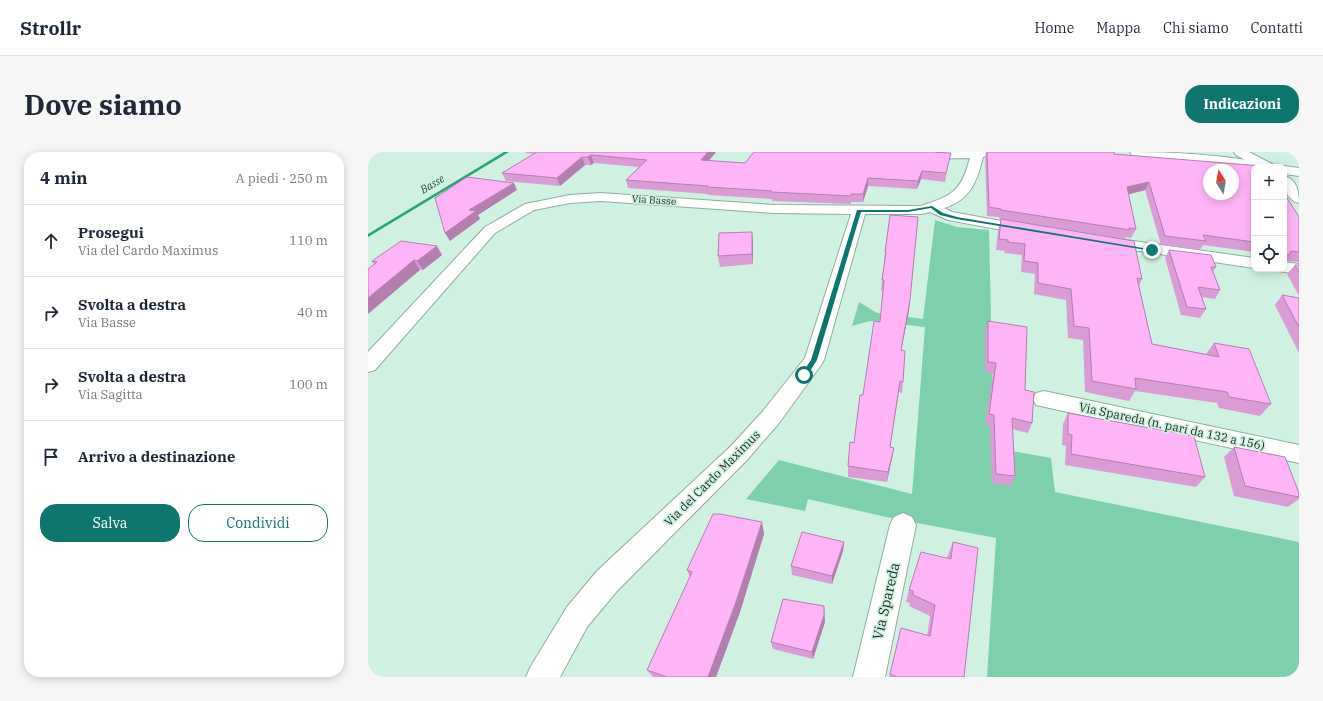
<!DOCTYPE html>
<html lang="it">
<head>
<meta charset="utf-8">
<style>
  :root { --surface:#fff; --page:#f6f6f7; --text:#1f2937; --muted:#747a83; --line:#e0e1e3; --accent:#0f766e }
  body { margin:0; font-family:"IBM Plex Serif",serif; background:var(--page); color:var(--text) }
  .controls { position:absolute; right:12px; top:12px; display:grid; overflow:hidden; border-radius:8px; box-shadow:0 2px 10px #0003 }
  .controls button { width:36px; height:36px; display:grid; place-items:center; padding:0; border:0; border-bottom:1px solid var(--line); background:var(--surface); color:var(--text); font:20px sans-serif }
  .compass { position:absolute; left:835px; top:12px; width:36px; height:36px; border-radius:50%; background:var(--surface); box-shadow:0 2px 10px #0003; rotate:349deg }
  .stop { position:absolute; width:12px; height:12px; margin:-9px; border:3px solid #0f766e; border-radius:50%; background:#fff }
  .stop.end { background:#0f766e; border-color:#fff; box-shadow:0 1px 4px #0008 }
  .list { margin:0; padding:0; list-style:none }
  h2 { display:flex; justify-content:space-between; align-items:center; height:52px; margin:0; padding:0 16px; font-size:17px }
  h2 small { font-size:13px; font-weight:400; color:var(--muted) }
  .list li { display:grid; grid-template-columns:26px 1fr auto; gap:12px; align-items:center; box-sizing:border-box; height:72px; padding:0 16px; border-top:1px solid var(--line) }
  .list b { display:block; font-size:15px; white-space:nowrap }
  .list p { margin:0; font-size:13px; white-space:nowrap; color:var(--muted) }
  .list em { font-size:13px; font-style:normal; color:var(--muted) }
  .actions { display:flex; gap:8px; padding:12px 16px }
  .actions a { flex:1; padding:9px 0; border:1px solid var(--accent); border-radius:16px; text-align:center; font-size:14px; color:var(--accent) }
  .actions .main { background:var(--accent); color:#fff }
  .icon { flex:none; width:22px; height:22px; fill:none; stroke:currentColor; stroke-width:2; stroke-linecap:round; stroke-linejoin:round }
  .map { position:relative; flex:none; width:931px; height:525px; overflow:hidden; border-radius:16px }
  header { display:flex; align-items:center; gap:24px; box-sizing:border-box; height:56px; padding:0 20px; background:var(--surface); border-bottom:1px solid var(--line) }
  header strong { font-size:19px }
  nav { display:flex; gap:22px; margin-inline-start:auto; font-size:14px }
  .intro { display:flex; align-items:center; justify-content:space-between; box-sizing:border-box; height:96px; padding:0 24px }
  h1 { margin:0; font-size:28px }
  .button { padding:10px 18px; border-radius:16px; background:var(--accent); color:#fff; font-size:14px; font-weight:700 }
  main { display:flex; gap:24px; padding:0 24px }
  aside { flex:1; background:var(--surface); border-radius:16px; box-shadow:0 2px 10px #0003 }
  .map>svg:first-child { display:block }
  .green { fill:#7ed0ad }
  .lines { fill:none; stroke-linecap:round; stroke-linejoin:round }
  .stream { fill:#2ba279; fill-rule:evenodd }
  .street-casing { stroke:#8eae9f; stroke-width:2 }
  .secondary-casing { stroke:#8eae9f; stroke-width:2 }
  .street { fill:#fff; fill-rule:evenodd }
  .secondary { fill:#fff; fill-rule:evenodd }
  .wall { fill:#da9cd5 }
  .shaded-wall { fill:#b27fae }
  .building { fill:#feb5f8; stroke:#b27fae; fill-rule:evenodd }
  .route { fill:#0f766e }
  .labels { text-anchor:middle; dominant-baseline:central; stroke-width:3.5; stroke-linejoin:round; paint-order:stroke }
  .far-street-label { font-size:10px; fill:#1c2923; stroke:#d0f1e1 }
  .far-water-label { font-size:11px; font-style:italic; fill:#214f3d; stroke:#d0f1e1 }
  .street-label { font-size:12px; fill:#1c2923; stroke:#d0f1e1 }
  .near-street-label { font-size:14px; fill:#1c2923; stroke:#d0f1e1 }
</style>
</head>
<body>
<header>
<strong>Strollr</strong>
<nav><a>Home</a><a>Mappa</a><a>Chi siamo</a><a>Contatti</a></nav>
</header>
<div class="intro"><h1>Dove siamo</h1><a class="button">Indicazioni</a></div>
<main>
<aside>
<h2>4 min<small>A piedi · 250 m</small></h2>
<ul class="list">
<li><svg class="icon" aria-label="ahead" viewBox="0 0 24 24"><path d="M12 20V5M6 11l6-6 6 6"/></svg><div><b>Prosegui</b><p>Via del Cardo Maximus</p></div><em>110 m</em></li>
<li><svg class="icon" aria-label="right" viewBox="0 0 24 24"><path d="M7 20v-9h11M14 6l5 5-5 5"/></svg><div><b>Svolta a destra</b><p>Via Basse</p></div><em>40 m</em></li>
<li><svg class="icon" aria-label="right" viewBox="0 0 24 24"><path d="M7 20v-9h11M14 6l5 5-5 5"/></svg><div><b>Svolta a destra</b><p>Via Sagitta</p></div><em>100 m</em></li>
<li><svg class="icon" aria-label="arrive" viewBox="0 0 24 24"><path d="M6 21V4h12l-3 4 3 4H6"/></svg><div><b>Arrivo a destinazione</b></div></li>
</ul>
<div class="actions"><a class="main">Salva</a><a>Condividi</a></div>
</aside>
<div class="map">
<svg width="931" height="525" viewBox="0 0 931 525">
  <rect width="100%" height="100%" fill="#d0f1e1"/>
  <path class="green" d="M 567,68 L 589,75 L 621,78 L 626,296 L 683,306 L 687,340 L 931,390 L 931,525 L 619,525 L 628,386 L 518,365 L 440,347 L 437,359 L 378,347 L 411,308 L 544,342 L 557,175 L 502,169 L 484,174 L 491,150 L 509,161 L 555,167 Z"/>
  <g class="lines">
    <path class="stream" d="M 136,0 L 141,0 L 0,85 L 0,82 Z"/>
    <defs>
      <path id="street" d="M 553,0 L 626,0 L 624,3 L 615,5 C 609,30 602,48 576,56 L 584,60 L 666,75 L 669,78 L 666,81 L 661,83 L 580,68 L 562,60 L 553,62 L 497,62 L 456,208 L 453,213 L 411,271 L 379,308 L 249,439 L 219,475 L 192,525 L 158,525 L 163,514 L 199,455 L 229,419 L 363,294 L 395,259 L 437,206 L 483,62 L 406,61 L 233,49 L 202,51 L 166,58 L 127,81 L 7,218 L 0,220 L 0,200 L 117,75 L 157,52 L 202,43 L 233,41 L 406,53 L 552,54 C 584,44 593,40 602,6 L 549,7 L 547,4 L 549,1 Z
        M 762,0 C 808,0 853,3 898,11 L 903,12 L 904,15 L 886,15 L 886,17 L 864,13 L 768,4 L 764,3 Z
        M 916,24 C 929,27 931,40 931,51 C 918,48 916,35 916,24 Z
        M 737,85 L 886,106 L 886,116 L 731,93 L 729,90 L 731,87 Z
        M 916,110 L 931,112 L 931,122 L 910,119 L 909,117 L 916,117 Z
        M 676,239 L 931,293 L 931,311 L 668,253 L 665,247 L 668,241 Z
        M 535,361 L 544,365 L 548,373 L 517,525 L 485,525 L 522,373 L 526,365 Z"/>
      <path id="secondary" d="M 866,0 L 881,0 L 904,12 L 905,15 L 890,15 L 868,3 Z
        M 916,14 L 931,16 L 931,24 L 916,22 L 916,15 L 912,15 Z"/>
    </defs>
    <use href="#street" class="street-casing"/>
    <use href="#secondary" class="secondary-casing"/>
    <use href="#street" class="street"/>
    <use href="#secondary" class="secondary"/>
  </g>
  <path class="wall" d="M 158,0 L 348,0 L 341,9 L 377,11 L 581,8 L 577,30 L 553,27 L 549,37 L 500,34 L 495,50 L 483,50 L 483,52 L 404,49 L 404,47 L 340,43 L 340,42 L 260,36 L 258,28 L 271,15 L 226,11 L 223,13 L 217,13 L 192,34 L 138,29 L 134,21 L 166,2 L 158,1 Z
    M 618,0 L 746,0 L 746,2 L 886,15 L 886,100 L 835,93 L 832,98 L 793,93 L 777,38 L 760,42 L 768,77 L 763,86 L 758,85 L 757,87 L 633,67 L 774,127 L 771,134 L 784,192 L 838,202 L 846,191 L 903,252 L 892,264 L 851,256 L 849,251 L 767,239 L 761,249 L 717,240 L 715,188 L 700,186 L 698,148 L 666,142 L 667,122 L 653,120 L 654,103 L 636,101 L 637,99 L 628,98 L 630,79 L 633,67 L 631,67 L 631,65 L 619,64 L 617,5 Z
    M 925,0 L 931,0 L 931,8 Z
    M 916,41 L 931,65 L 931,110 L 917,109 L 916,110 Z
    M 522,63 L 541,159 L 533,198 L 535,230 L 534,241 L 531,240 L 522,295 L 526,296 L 524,306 L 519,330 L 480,325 L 480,314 L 486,291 L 495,243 L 512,170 L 515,139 L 513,138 L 514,128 L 517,110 L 516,110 L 517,100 Z
    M 385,90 L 385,112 L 352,115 L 350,104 Z
    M 801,98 L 848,115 L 845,120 L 852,138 L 847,147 L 833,145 L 838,157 L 832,166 L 813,163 L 797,106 Z
    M 74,103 L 55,118 L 6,112 L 4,109 Z
    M 927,113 L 931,113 L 931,144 L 919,122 Z
    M 914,143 L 931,146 L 931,201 L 907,153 Z
    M 620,169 L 657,238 L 664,271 L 660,281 L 644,277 L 647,324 L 643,334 L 624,331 L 622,273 L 617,272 L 625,222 L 617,220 L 617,180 Z
    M 700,261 L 837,325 L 828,335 L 697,313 L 698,294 L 694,293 L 695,272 Z
    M 866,295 L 931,341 L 931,347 L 920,355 L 866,344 L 856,305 Z
    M 396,382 L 372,460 L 348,525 L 285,525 L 279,518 L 322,425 L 319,418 Z
    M 476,390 L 475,399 L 464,432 L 424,423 L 423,414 Z
    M 585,390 L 596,525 L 521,525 L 533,476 L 559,484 L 562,464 L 541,454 L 542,451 L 538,450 L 541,438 L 579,406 L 580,403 Z
    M 457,470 L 445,507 L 405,497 L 403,490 Z"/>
  <path class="shaded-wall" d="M 340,0 L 348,0 L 334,16 L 333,8 Z
    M 223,3 L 226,11 L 223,13 L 220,5 Z
    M 214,5 L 217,13 L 192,34 L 189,26 Z
    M 554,19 L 553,27 L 549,37 L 550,29 Z
    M 500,26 L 500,34 L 495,50 L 495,42 Z
    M 781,30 L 777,38 L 755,44 L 759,35 Z
    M 146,31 L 149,38 L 110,63 L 112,67 L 82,89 L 77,81 L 101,58 Z
    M 384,80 L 385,90 L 385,112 L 384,102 Z
    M 69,94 L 74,103 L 55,118 L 49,109 Z
    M 46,108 L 52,118 L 0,162 L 0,146 Z
    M 542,148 L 541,159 L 531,209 L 533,198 Z
    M 526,296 L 524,306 L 519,330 L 520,320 Z
    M 394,370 L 396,382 L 372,460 L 348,525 L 340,525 Z
    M 476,390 L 475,399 L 464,432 L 464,424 Z
    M 456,454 L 457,470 L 445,507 L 444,500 Z"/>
  <path class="building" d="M 169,0 L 340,0 L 333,8 L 377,11 L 386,0 L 562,0 L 583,1 L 578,21 L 554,19 L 550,29 L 500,26 L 495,42 L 483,42 L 483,44 L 403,40 L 404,39 L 339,35 L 340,34 L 258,28 L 279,8 L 223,3 L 220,5 L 214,5 L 189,26 L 134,21 Z
    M 619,0 L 746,0 L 746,2 L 894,14 L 894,15 L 886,15 L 886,90 L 835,83 L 838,89 L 797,84 L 781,30 L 759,35 L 768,77 L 761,76 L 762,78 L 633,58 L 633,57 L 621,55 ZM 841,18 L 865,18 L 865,42 L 841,42 Z
    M 99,25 L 146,31 L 101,58 L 108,59 L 77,81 L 67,46 Z
    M 916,41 L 931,65 L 931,100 L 923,99 L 921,103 L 916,102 Z
    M 522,63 L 550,65 L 542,148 L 533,198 L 537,199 L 535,230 L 532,229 L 522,295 L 526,296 L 520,320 L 480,314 L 482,290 L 486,291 L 492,243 L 495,243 L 506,169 L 512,170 L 516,128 L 514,128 L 518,100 L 517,100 Z
    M 633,67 L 766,89 L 774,127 L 769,126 L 784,192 L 851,205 L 846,191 L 881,197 L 903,252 L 861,245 L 859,240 L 767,226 L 768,237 L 724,229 L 721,176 L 706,174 L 703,137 L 670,131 L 670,111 L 656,109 L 657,92 L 640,90 L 640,88 L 631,87 Z
    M 384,80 L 384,102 L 350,104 L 351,81 Z
    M 33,89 L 69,94 L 49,109 L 46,108 L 0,146 L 0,117 L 9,110 L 4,109 Z
    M 801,98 L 843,103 L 848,115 L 843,115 L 852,138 L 830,135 L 838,157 L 819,155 Z
    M 927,113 L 931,113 L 931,121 Z
    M 914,143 L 931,146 L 931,175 Z
    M 620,169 L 659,175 L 657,238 L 666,240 L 664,271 L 644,266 L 647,324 L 628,322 L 626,263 L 621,262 L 628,211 L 620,210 Z
    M 700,261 L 826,284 L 837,325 L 703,302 L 704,283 L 700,282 Z
    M 866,295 L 917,305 L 931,341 L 931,345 L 877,334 Z
    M 345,362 L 352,362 L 394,370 L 368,450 L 340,525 L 299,525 L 279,518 L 324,420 L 319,418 Z
    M 434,380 L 476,390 L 464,424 L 423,414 Z
    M 585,390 L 610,396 L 596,525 L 529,525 L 522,522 L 533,476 L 562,484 L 567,453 L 545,443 L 545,439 L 541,438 L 553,400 L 583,407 Z
    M 415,447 L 456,454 L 456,463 L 444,500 L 403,490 Z"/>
  <path class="route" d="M 564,54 L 575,61 L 589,65 L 787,98 L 784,99 L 588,67 L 572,63 L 563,56 L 540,60 L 493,60 L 449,208 L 439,224 L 434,224 L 433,223 L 443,208 L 489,58 L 540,58 Z"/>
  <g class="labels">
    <g class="far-street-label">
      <text transform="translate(286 48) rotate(4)">Via Basse</text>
    </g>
    <g class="far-water-label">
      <text transform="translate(64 32) rotate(-31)">Basse</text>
    </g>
    <g class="street-label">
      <text transform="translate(804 274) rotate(12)">Via Spareda (n. pari da 132 a 156)</text>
      <text transform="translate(344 326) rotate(-45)">Via del Cardo Maximus</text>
    </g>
    <g class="near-street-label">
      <text transform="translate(518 449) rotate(-77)">Via Spareda</text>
    </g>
  </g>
</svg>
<div class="controls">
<button>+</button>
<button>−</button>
<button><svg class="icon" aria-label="locate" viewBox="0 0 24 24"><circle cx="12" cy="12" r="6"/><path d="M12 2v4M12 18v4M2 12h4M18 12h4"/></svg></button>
</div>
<svg class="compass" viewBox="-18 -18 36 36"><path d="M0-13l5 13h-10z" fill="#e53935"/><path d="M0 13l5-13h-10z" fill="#747a83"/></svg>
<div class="stop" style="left:436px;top:223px"></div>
<div class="stop end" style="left:784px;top:98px"></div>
</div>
</main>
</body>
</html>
